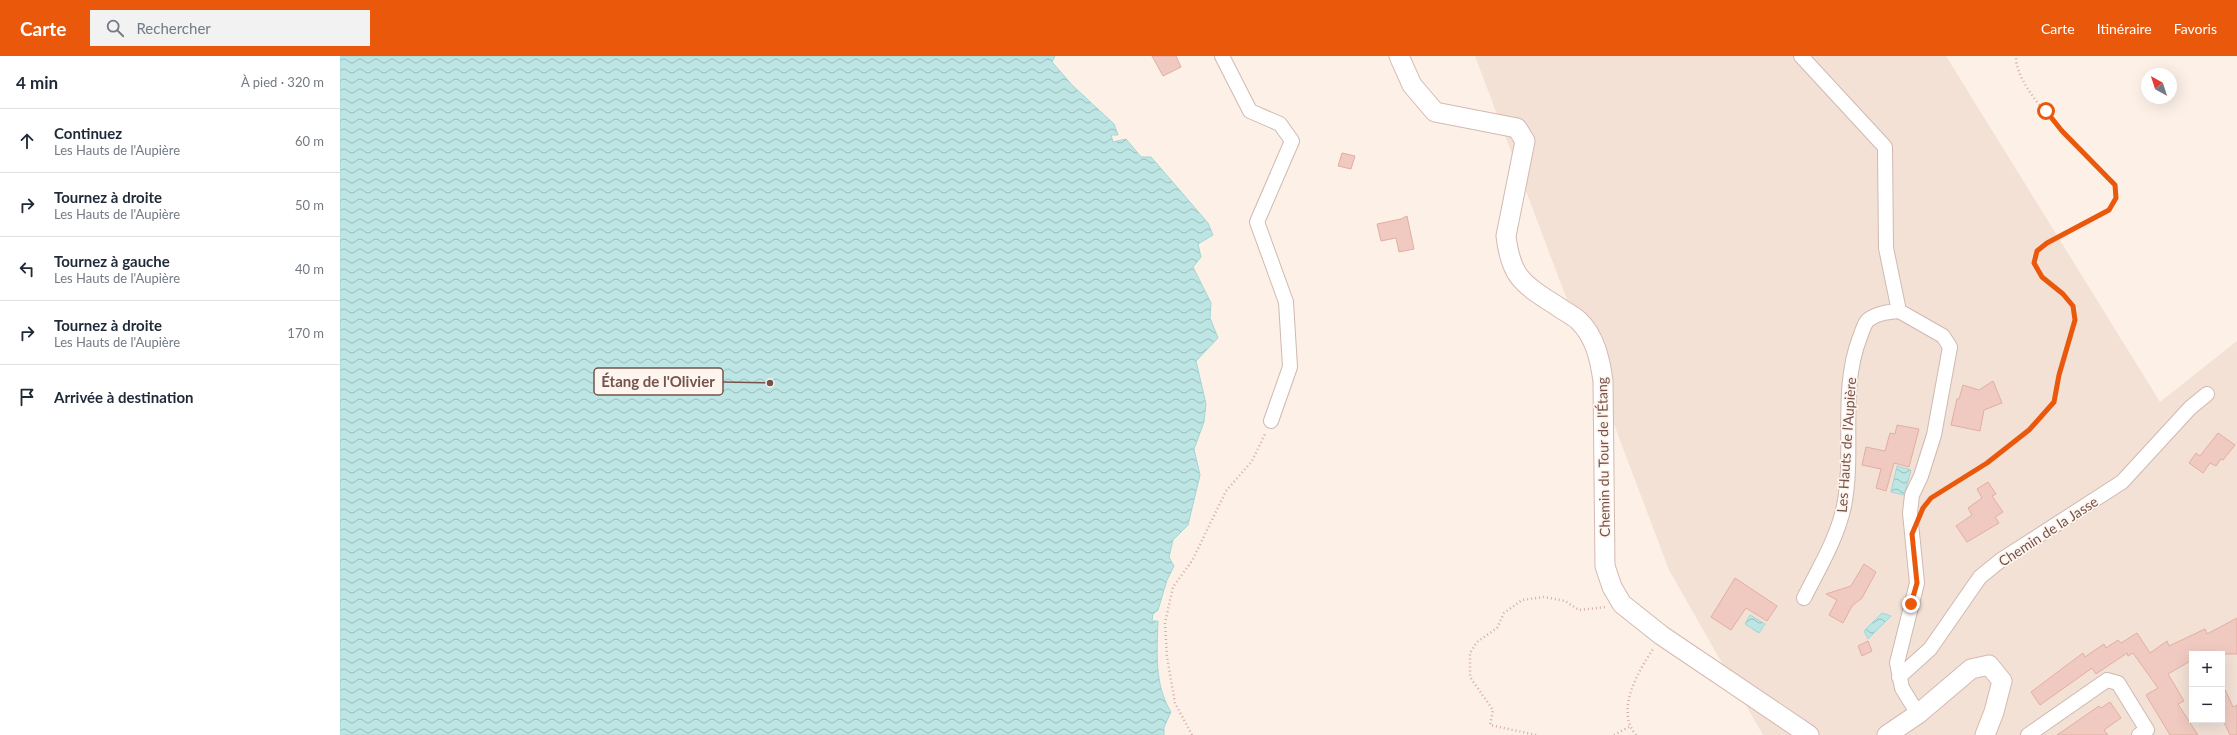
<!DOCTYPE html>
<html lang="fr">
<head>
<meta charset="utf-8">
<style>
  :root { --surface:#fff; --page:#f2f2f3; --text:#1f2937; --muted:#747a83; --line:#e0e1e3; --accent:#ea580c }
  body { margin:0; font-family:Lato,sans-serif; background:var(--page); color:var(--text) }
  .controls { position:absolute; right:12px; bottom:12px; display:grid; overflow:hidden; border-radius:0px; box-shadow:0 4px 16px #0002 }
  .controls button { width:36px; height:36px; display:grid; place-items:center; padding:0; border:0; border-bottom:1px solid var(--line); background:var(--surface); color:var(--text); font:20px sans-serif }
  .compass { position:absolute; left:1801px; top:12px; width:36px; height:36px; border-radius:50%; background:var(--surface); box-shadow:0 4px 16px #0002; rotate:321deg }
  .stop { position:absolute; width:12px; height:12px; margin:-9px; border:3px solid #ea580c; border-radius:50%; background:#fff }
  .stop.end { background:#ea580c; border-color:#fff; box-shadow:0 1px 4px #0008 }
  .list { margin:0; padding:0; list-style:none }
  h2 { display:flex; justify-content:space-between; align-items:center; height:52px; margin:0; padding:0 16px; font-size:17px }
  h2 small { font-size:13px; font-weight:400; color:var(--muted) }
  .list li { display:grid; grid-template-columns:26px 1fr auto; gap:12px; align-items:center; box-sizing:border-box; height:64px; padding:0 16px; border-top:1px solid var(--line) }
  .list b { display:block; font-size:15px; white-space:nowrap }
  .list p { margin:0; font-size:13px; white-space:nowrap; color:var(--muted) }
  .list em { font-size:13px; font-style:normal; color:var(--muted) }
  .icon { flex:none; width:22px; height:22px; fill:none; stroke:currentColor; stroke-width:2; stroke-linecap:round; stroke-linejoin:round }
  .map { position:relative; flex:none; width:1897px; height:679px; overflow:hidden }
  header { display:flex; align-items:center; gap:24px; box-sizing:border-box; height:56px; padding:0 20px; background:var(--accent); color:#fff }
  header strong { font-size:19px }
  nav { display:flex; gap:22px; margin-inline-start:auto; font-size:14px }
  .search { width:280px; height:36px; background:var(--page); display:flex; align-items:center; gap:10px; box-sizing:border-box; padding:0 14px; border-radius:0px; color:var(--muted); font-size:15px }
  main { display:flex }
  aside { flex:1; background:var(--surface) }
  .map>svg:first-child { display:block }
  .residential { fill:#f3e1d6; fill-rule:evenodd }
  .water { fill:url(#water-waves); stroke:#a3d7d5 }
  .building { fill:#f0cac0; stroke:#e2aea1 }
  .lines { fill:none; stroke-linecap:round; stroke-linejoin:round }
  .street-casing { stroke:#cfb9b0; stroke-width:16 }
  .secondary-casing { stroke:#d5b9b0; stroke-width:21 }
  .path { stroke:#d6ada3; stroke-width:2.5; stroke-dasharray:1 3; stroke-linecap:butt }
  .street { stroke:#fff; stroke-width:14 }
  .secondary { stroke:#fff; stroke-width:19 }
  .route { stroke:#ea580c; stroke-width:5 }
  .labels { text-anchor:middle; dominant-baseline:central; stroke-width:3.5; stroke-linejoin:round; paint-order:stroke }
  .street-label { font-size:14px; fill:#75534c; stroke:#fef5ee }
  .leader { fill:none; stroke:#75534c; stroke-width:1.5 }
  .callout-dot { fill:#75534c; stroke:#fef5ee; stroke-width:1.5 }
  .callout { fill:#fef5ee; stroke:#75534c; stroke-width:1.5 }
  .callout-label { font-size:15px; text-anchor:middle; font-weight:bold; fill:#75534c }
</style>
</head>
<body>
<header>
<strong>Carte</strong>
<div class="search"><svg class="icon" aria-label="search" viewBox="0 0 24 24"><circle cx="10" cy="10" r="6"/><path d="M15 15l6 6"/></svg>Rechercher</div>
<nav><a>Carte</a><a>Itinéraire</a><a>Favoris</a></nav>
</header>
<main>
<aside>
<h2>4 min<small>À pied · 320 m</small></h2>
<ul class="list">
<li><svg class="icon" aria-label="ahead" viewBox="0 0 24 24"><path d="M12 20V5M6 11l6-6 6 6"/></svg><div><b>Continuez</b><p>Les Hauts de l'Aupière</p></div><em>60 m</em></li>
<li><svg class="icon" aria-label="right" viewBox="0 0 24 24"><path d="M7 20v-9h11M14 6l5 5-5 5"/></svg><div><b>Tournez à droite</b><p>Les Hauts de l'Aupière</p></div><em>50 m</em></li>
<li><svg class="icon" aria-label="left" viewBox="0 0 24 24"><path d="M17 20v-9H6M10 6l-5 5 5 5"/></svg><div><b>Tournez à gauche</b><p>Les Hauts de l'Aupière</p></div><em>40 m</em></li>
<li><svg class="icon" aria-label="right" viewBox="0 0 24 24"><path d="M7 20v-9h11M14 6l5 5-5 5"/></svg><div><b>Tournez à droite</b><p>Les Hauts de l'Aupière</p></div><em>170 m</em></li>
<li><svg class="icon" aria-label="arrive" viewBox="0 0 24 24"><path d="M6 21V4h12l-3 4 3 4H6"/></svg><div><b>Arrivée à destination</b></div></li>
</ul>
</aside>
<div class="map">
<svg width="1897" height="679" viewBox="0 0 1897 679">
  <defs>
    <pattern id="water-waves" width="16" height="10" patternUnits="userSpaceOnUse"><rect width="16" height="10" fill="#bce5e4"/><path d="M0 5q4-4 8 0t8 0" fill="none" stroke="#9dbcbb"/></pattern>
  </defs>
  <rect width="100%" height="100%" fill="#fcf0e7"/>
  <path class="residential" d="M 1135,0 L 1606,0 L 1820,346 L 1897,285 L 1897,679 L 1423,679 L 1329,514 ZM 1852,598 L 1882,598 L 1882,664 L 1852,664 Z"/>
  <path class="water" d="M 0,0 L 715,0 L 712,6 L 732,29 L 774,68 L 778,79 L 771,79 L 773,86 L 786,83 L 801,101 L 811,101 L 868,167 L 873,179 L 858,188 L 861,201 L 853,211 L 871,247 L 870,262 L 878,282 L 856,305 L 866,348 L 864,366 L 854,393 L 860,419 L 848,469 L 833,484 L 829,501 L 834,510 L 827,524 L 818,554 L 813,558 L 812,565 L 818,565 C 817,596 814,628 831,656 L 824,671 L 824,679 L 0,679 Z
    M 1557,410 L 1571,414 L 1564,439 L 1551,436 Z
    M 1542,557 L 1551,560 L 1528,583 L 1524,575 Z
    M 1410,559 L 1425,568 L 1419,577 L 1405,568 Z"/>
  <path class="building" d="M 812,0 L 836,0 L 841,11 L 823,20 Z
    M 1002,97 L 1015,100 L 1011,113 L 998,110 Z
    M 1067,160 L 1074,193 L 1059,196 L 1056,182 L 1041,185 L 1037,168 L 1061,163 Z
    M 1653,325 L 1662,347 L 1644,354 L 1640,375 L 1611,369 L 1617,343 L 1619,343 L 1623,329 L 1639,334 Z
    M 1557,369 L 1579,373 L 1569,411 L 1554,407 L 1546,435 L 1536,432 L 1541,413 L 1522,409 L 1526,391 L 1545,395 L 1550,377 L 1555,378 Z
    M 1878,377 L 1895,389 L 1883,404 L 1881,403 L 1876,410 L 1870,407 L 1863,417 L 1849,407 L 1856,397 L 1860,400 Z
    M 1648,426 L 1656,438 L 1652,440 L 1663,456 L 1655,461 L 1659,467 L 1627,486 L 1616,470 L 1632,459 L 1628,452 L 1642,442 L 1637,433 Z
    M 1524,508 L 1536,516 L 1522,542 L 1512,550 L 1503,567 L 1489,559 L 1497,544 L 1486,538 L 1511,530 Z
    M 1395,522 L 1437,550 L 1427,565 L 1406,552 L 1391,574 L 1371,561 Z
    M 1897,562 L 1897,598 L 1852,598 L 1852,604 L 1828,618 L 1844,645 L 1838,648 L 1858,679 L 1830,679 L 1806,639 L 1818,632 L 1793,597 L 1788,600 L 1787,597 L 1756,618 L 1752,612 L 1700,649 L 1691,636 L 1743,597 L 1745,601 L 1764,588 L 1766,592 L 1778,584 L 1781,587 L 1797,577 L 1810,597 L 1827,585 L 1829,590 L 1865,573 L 1867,578 Z
    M 1528,585 L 1532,595 L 1522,600 L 1518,590 Z
    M 1882,627 L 1893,651 L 1897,649 L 1897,679 L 1890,679 L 1882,662 Z
    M 1770,646 L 1781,662 L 1764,674 L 1768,679 L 1717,679 L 1759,650 L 1761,652 Z"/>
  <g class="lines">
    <defs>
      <path id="street" d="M 882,0 L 910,55 L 940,68 L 952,85 L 917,166 L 946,246 L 950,311 L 931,365
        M 1461,0 L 1545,91 L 1546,192 L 1559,255 L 1603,280 L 1610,291 L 1594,379 L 1581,420 L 1572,439 L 1570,457 L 1577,527 L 1557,607 L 1562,632 L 1578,658
        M 1464,542 C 1479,512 1497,483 1504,450 C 1515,394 1499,335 1520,281 C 1522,276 1524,268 1528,264 C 1537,257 1548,256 1559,255
        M 1559,621 L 1590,593 L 1640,521 L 1661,504 L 1782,426 L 1850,352 L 1867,338
        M 1688,679 L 1767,624 L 1778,627 L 1807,674 L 1799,679"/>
      <path id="secondary" d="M 1059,0 L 1072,29 L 1095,56 L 1177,72 L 1185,85 L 1166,180 C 1171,222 1183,228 1217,250 C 1224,255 1232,259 1238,264 C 1255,280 1260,303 1263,325 L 1265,510 L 1272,531 L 1282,548 L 1321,579 L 1469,679
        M 1547,679 L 1578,658 L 1631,613 L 1649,609 L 1662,625 L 1654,656 L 1645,679"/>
    </defs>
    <use href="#street" class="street-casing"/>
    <use href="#secondary" class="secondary-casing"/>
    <path class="path" d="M 1585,449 L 1591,442 L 1647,407 L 1689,373 L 1714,346 L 1719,319 L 1735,264 L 1733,250 L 1723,238 L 1702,221 L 1694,207 L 1697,195 L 1707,187 L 1769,154 L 1776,142 L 1775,129 C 1750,99 1675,39 1676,0
      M 852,679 L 835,647 L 827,601 L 825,567 L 833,531 L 852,505 L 886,435 L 912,405 L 926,376
      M 1196,679 L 1150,669 L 1153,654 L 1130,621 L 1130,597 L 1137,586 L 1157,572 L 1164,557 L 1182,544 L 1204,541 L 1225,545 L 1239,554 L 1266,551
      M 1274,679 L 1289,671
      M 1296,679 C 1275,654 1298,616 1313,593"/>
    <use href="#street" class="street"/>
    <use href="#secondary" class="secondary"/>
  </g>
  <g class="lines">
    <path class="route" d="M 1571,548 L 1577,527 L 1572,478 L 1583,452 L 1591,442 L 1647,407 L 1689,374 L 1714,346 L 1719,319 L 1735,264 L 1733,250 L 1723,238 L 1702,221 L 1694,207 L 1697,195 L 1707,187 L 1769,154 L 1776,142 L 1775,129 L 1722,75 L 1706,55"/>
  </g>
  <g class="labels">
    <g class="street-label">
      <text transform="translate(1506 389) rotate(-86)">Les Hauts de l'Aupière</text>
      <text transform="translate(1263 401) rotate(-91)">Chemin du Tour de l'Étang</text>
      <text transform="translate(1708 475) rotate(-33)">Chemin de la Jasse</text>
    </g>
  </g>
  <path class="leader" d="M430 327L383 326"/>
  <circle class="callout-dot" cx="430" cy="327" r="4"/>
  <rect class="callout" x="254" y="312" width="129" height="27" rx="4"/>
  <g class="callout-label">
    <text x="318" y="331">Étang de l'Olivier</text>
  </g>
</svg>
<div class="controls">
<button>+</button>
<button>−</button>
</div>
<svg class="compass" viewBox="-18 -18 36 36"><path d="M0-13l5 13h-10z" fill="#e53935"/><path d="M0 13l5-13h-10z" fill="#747a83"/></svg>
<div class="stop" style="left:1706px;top:55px"></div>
<div class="stop end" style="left:1571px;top:548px"></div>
</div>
</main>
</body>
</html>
